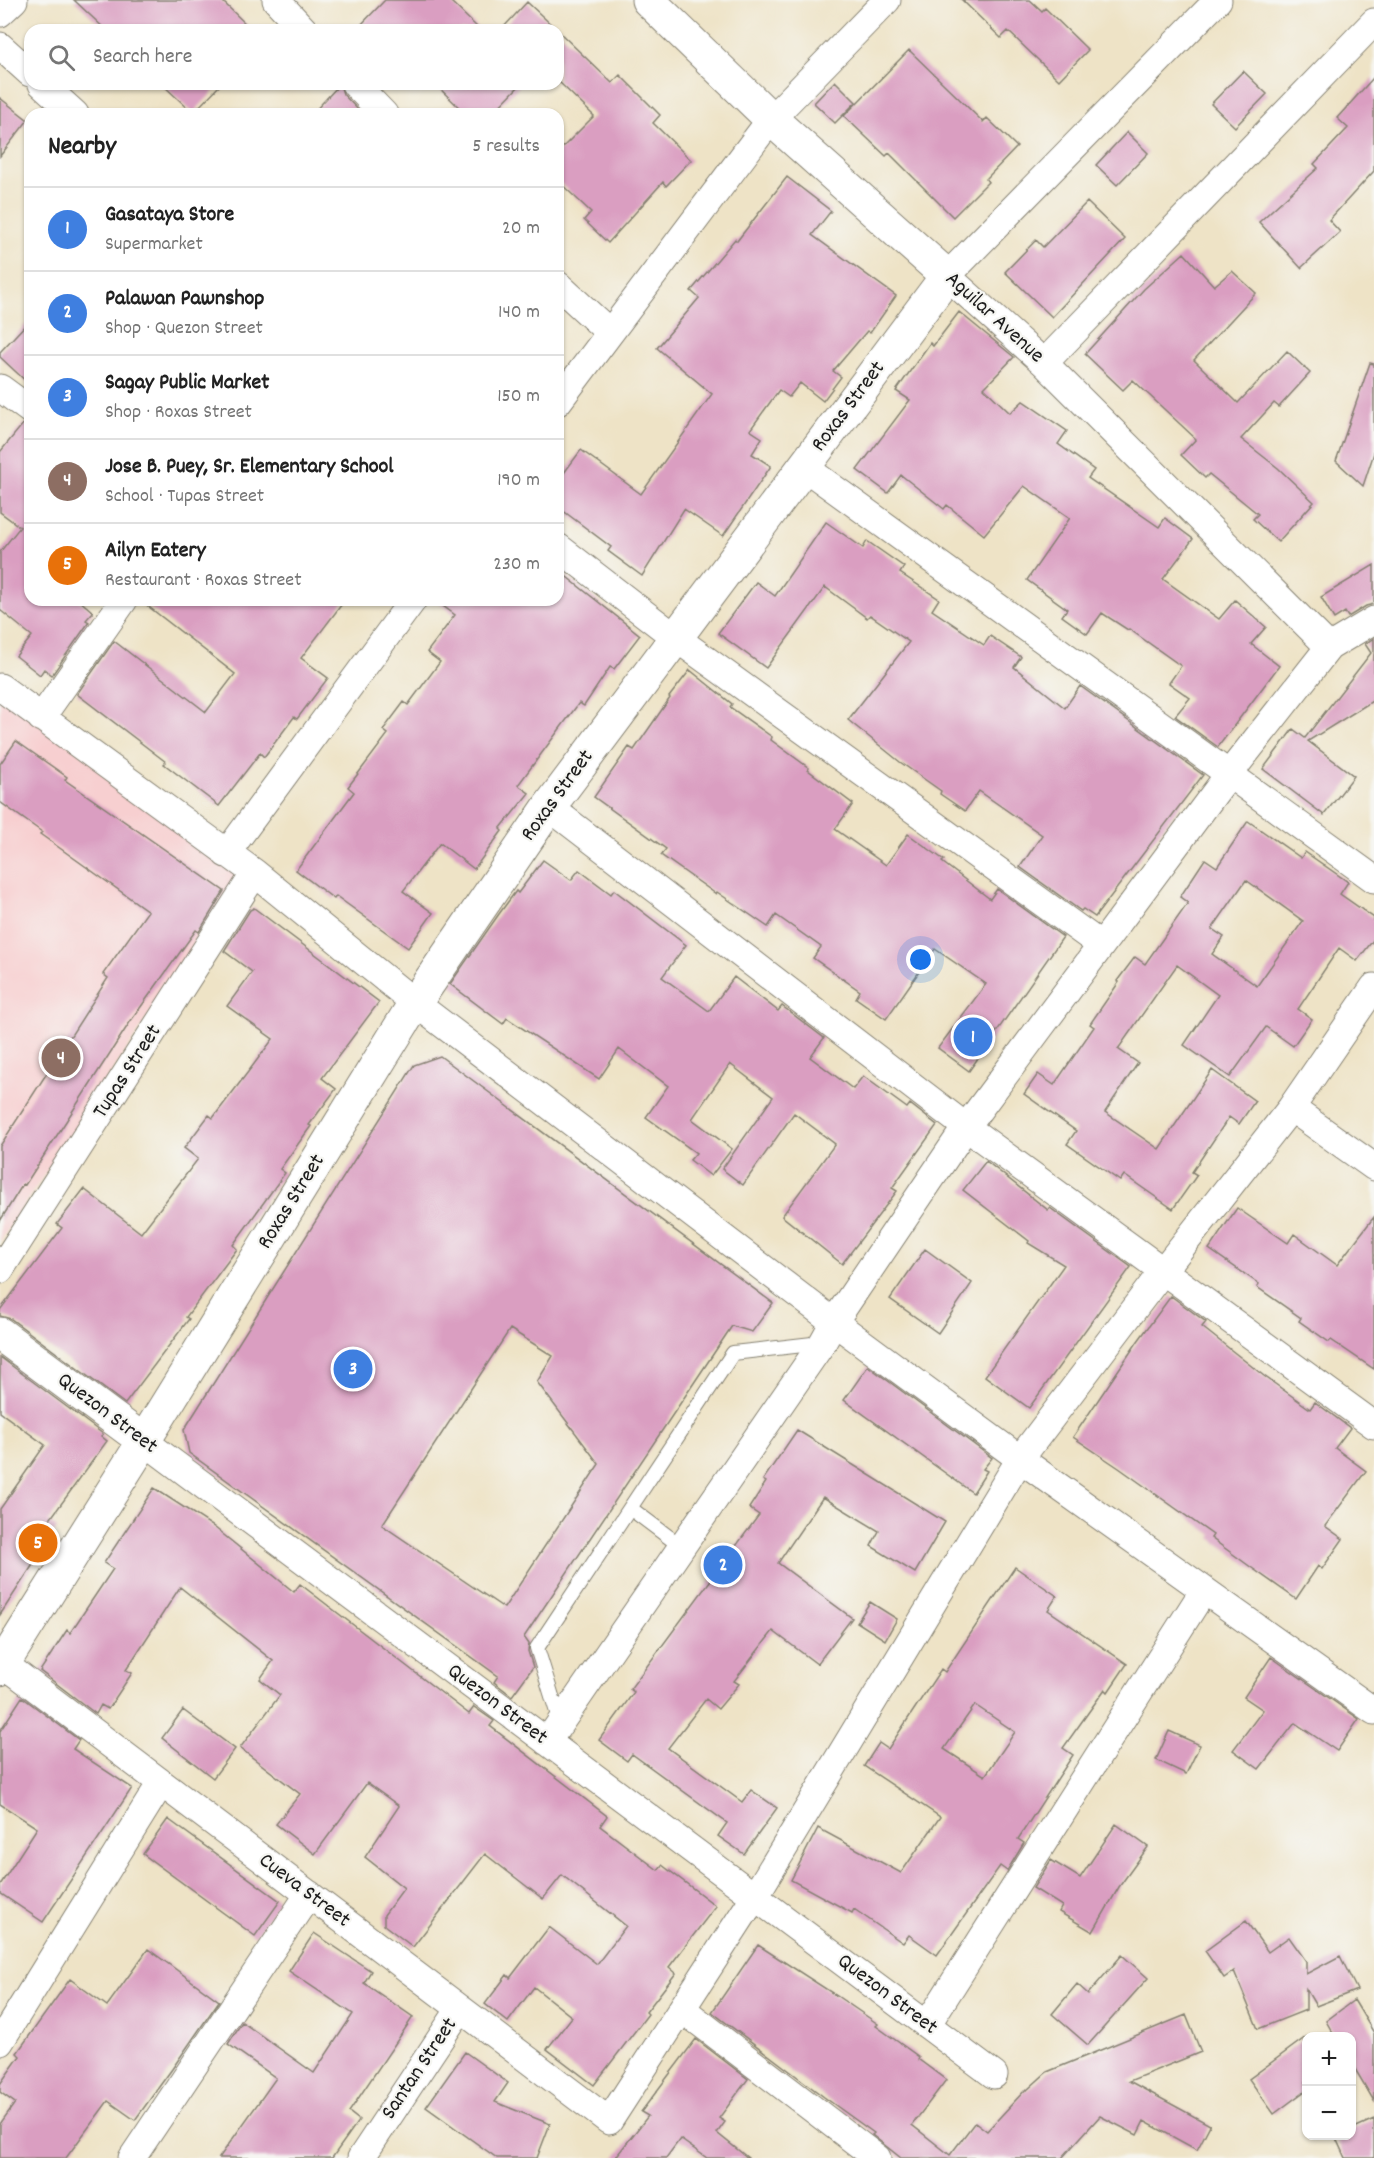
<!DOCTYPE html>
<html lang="en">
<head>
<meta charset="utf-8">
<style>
  :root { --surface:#fff; --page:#f2f2f2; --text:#222; --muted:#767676; --line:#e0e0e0; --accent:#1a73e8 }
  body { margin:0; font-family:Dekko,sans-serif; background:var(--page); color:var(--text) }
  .controls { position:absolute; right:18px; bottom:18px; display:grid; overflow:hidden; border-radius:12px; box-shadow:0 2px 4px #0004 }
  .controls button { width:54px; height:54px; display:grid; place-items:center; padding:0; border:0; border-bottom:2px solid var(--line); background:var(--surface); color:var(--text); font:30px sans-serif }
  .you { position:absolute; left:921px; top:960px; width:21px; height:21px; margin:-15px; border:4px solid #fff; border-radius:50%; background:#1a73e8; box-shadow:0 0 0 9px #1a73e833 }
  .badge { display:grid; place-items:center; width:39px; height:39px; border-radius:50%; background:var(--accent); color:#fff; font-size:20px; font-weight:700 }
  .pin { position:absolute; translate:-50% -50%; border:3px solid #fff; box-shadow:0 2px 6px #0006 }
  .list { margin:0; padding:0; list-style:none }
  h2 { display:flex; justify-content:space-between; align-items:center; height:78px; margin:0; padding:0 24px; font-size:26px }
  h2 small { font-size:20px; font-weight:400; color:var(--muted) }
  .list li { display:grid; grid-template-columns:39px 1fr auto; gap:18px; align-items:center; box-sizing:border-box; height:84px; padding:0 24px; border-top:2px solid var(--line) }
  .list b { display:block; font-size:22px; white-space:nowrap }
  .list p { margin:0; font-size:20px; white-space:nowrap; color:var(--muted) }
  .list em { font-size:20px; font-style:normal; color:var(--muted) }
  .icon { flex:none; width:33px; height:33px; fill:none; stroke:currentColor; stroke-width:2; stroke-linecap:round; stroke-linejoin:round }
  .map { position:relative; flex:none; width:1374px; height:2158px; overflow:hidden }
  .search { position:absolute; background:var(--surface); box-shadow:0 2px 4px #0004; left:24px; top:24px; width:540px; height:66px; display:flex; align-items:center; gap:15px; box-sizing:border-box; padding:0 21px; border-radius:18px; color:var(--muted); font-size:22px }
  .panel { position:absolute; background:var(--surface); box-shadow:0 2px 4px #0004; left:24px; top:108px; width:540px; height:498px; border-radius:18px }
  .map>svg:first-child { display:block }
  .built { fill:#f7cfd0 }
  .building { fill:#da9ec1; fill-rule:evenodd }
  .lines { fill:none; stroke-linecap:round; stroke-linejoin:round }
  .service-casing { stroke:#858071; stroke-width:16 }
  .minor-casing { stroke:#858071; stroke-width:29 }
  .tertiary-casing { stroke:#858071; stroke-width:35 }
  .service { stroke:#fff; stroke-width:14 }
  .minor { stroke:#fff; stroke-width:27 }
  .tertiary { stroke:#fff; stroke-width:33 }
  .labels { text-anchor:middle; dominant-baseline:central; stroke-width:4.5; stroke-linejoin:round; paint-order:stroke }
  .street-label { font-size:22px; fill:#1c1c1c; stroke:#f6f6f2 }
</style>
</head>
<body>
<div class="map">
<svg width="1374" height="2158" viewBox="0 0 1374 2158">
  <rect width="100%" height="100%" fill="#f6f6f2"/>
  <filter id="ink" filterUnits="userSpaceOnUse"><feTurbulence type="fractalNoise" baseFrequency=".0167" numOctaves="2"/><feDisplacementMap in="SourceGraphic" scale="12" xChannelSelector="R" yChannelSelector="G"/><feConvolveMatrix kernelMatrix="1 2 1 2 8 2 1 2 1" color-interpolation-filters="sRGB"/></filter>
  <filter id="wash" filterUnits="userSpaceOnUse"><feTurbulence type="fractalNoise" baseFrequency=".008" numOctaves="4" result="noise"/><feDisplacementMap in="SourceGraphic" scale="24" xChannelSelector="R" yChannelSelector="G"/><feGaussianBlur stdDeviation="1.35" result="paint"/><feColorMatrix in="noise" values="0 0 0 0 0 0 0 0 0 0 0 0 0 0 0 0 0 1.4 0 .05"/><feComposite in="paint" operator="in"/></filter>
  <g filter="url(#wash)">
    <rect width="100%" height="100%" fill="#eee3c6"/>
    <path class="built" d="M 0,692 L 242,875 L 0,1242 Z"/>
    <g id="blocks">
      <path class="building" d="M 74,0 L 221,0 L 252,30 L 106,30 Z
        M 385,0 L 449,0 L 480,30 L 356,30 Z
        M 962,0 L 1030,0 L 1042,11 L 1045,8 L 1088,50 L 1059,80 L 1008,31 L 1001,38 Z
        M 527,2 L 557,30 L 501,30 Z
        M 558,31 L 612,83 L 620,75 L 660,115 L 653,123 L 691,160 L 666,186 L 663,182 L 608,243 L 584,220 L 591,212 L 558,181 L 558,152 L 594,116 L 558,81 Z
        M 909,50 L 983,122 L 987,118 L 1017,147 L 986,179 L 988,182 L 953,217 L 889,153 L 886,156 L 844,116 Z
        M 1243,71 L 1267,94 L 1235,127 L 1211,104 Z
        M 1374,77 L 1374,171 L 1329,220 L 1340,232 L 1301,268 L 1259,222 L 1318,168 L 1314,164 L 1348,128 L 1337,118 Z
        M 835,81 L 856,102 L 835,123 L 814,103 Z
        M 162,84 L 221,84 L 193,113 Z
        M 340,84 L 343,94 L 362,114 L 312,114 Z
        M 435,84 L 521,84 L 492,114 L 466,114 Z
        M 0,98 L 28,120 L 0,156 Z
        M 1127,132 L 1148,153 L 1117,185 L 1096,165 Z
        M 787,177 L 831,211 L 812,235 L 896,296 L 870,333 L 867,331 L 833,371 L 841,377 L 823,401 L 800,383 L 789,397 L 779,390 L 750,430 L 762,438 L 752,454 L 771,466 L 723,536 L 684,509 L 642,576 L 608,551 L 611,547 L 558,507 L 558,481 L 581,450 L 641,494 L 712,394 L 657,348 L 699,298 L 691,291 L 735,239 L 737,241 Z
        M 1087,202 L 1125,239 L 1052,317 L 1005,272 L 1036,240 L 1043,247 Z
        M 1184,253 L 1214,286 L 1232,271 L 1256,293 L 1194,360 L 1238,403 L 1287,351 L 1310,373 L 1279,407 L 1274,403 L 1241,439 L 1278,468 L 1314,502 L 1278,542 L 1253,519 L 1258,514 L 1209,474 L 1205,478 L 1181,455 L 1196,439 L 1133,380 L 1123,390 L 1085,354 L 1144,289 Z
        M 959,312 L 1014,357 L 984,388 L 1010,413 L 1023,401 L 1067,431 L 1058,444 L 1094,470 L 1088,478 L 1159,527 L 1165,518 L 1193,539 L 1163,579 L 1219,619 L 1235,600 L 1266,627 L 1251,644 L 1279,666 L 1218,747 L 1175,716 L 1190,698 L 1169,683 L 1181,666 L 1129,629 L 1128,630 L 1102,613 L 1087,634 L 1062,616 L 1067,609 L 1027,580 L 1070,518 L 1024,486 L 984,535 L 947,505 L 944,509 L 901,475 L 888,493 L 857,470 L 910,400 L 896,391 L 930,343 L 933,346 Z
        M 30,320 L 30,385 L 0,357 L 0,352 Z
        M 1370,363 L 1374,364 L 1374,453 L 1363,486 L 1336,461 Z
        M 23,424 L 30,425 L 30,600 L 79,600 L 93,612 L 86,620 L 89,622 L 52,675 L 44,669 L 40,675 L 16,656 L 32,636 L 0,610 L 0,552 L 20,527 L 0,512 L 0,452 Z
        M 826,522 L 863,548 L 867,541 L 904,567 L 900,573 L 939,599 L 932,610 L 984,645 L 990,636 L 1021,657 L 1014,667 L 1065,708 L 1080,686 L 1203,775 L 1095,917 L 1083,909 L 1081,911 L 1020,867 L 1042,835 L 979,791 L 965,811 L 940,794 L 941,791 L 900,762 L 848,720 L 909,642 L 870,615 L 867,618 L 825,587 L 766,668 L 718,633 L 756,582 L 775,596 Z
        M 1374,565 L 1374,604 L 1366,606 L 1348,617 L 1345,612 L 1334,619 L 1321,597 Z
        M 558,570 L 640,635 L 614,669 L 610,667 L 584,706 L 579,703 L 518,785 L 529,793 L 500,829 L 502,831 L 474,869 L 440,843 L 403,891 L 433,913 L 408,948 L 336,896 L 334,899 L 296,870 L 354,792 L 348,787 L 388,734 L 383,730 L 404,702 L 408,705 L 440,662 L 427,652 L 455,615 L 435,600 L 558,600 Z
        M 140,600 L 345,600 L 301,658 L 328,678 L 297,719 L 294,717 L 264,757 L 260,753 L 219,806 L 164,764 L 166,762 L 77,694 L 114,641 L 206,712 L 235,674 Z
        M 1374,638 L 1374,700 L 1308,741 L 1354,776 L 1324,815 L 1263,769 L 1293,729 L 1305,738 L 1371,653 L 1365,644 Z
        M 690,670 L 732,704 L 730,707 L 772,737 L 771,740 L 809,768 L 808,770 L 853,804 L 835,829 L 886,865 L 908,834 L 944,860 L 942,862 L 990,899 L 997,889 L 1063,937 L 969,1071 L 938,1048 L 986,984 L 935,949 L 886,1019 L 856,998 L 860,991 L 813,958 L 821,947 L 776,915 L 768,927 L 717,892 L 716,894 L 661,855 L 666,849 L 594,797 L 629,747 L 634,750 L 670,698 L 669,697 Z
        M 16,741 L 67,777 L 65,780 L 224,891 L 199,932 L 196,930 L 130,1022 L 25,1185 L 23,1184 L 0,1221 L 0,1146 L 108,978 L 103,974 L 148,911 L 40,834 L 42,832 L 0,802 L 0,764 Z
        M 1248,821 L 1301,858 L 1305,852 L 1348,882 L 1340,894 L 1374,918 L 1374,939 L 1357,961 L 1339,948 L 1298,1009 L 1312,1019 L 1293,1046 L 1266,1027 L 1230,1077 L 1184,1045 L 1218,995 L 1177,965 L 1118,1049 L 1138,1063 L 1105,1112 L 1159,1149 L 1212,1070 L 1255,1101 L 1239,1124 L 1229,1117 L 1192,1172 L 1197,1175 L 1173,1209 L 1124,1175 L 1120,1181 L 1067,1144 L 1076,1131 L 1024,1094 L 1038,1074 L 1054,1085 L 1094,1027 L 1090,1024 L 1119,982 L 1117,981 L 1135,957 L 1145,964 L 1188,903 L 1180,897 L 1205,859 L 1217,867 ZM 1246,880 L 1303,921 L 1257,986 L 1212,954 L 1224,937 L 1212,929 Z
        M 543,860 L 571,880 L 579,870 L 611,894 L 614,890 L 686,945 L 662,977 L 709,1011 L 734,977 L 778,1011 L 782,1006 L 824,1038 L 810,1057 L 853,1089 L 863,1076 L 907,1108 L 910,1104 L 937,1125 L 892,1188 L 897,1191 L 842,1264 L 782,1216 L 835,1144 L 794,1113 L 743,1185 L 722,1169 L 773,1097 L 730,1064 L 692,1119 L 732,1149 L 711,1176 L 690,1160 L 696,1153 L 646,1117 L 668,1086 L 619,1049 L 599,1079 L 507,1018 L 503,1024 L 450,984 L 499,914 L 516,891 L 518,893 Z
        M 254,908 L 379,1002 L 322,1078 L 336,1089 L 309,1125 L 311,1126 L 280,1169 L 285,1173 L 233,1245 L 237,1249 L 186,1317 L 189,1319 L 125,1404 L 11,1319 L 0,1316 L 0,1310 L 62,1228 L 57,1224 L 84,1189 L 141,1233 L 198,1159 L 184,1148 L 209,1115 L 213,1118 L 273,1039 L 227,1006 L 252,972 L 224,951 L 250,910 Z
        M 440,1056 L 773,1303 L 752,1332 L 732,1326 L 524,1637 L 529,1644 L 528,1651 L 533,1667 L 512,1696 L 494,1682 L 498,1676 L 189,1453 L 184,1430 L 414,1065 ZM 510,1329 L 553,1356 L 537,1382 L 599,1464 L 504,1608 L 382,1525 Z
        M 986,1161 L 1048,1210 L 1050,1208 L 1131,1267 L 1029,1408 L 985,1376 L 1064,1265 L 1028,1243 L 1029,1241 L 963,1190 Z
        M 1237,1208 L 1288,1243 L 1294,1234 L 1337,1265 L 1374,1217 L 1374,1369 L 1331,1340 L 1329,1342 L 1299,1321 L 1301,1318 L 1257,1287 L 1259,1284 L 1209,1249 Z
        M 925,1249 L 972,1283 L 938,1333 L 890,1299 Z
        M 1171,1296 L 1206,1322 L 1202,1327 L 1264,1376 L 1310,1409 L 1315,1402 L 1350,1428 L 1335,1448 L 1366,1471 L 1325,1526 L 1343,1539 L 1322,1569 L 1318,1566 L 1296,1599 L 1252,1568 L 1211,1538 L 1213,1535 L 1119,1468 L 1073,1437 L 1138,1341 Z
        M 0,1357 L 103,1434 L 101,1436 L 107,1441 L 48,1522 L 57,1528 L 0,1615 L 0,1509 L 45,1445 L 0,1412 Z
        M 868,1366 L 992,1458 L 983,1469 L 987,1471 L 973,1493 L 844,1400 Z
        M 797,1430 L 945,1522 L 915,1573 L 871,1546 L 879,1531 L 823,1497 L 778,1563 L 852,1618 L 817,1664 L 773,1631 L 734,1681 L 739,1684 L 718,1709 L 706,1699 L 668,1748 L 742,1802 L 751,1790 L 777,1808 L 744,1854 L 718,1836 L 727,1823 L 632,1754 L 627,1761 L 599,1740 L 634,1692 L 630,1689 L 759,1515 L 749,1508 L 766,1482 L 763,1480 Z
        M 154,1488 L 214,1527 L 294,1592 L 300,1584 L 469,1714 L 474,1707 L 494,1721 L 490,1726 L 607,1816 L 600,1826 L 658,1870 L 662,1865 L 716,1906 L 669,1967 L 676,1973 L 646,2012 L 648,2014 L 594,2085 L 547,2049 L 572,2017 L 534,1987 L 508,2022 L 485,2004 L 507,1975 L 510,1978 L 549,1927 L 597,1964 L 626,1926 L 562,1875 L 543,1899 L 485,1854 L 413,1947 L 384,1925 L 384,1915 L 404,1888 L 365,1857 L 399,1806 L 367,1783 L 315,1854 L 276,1824 L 300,1794 L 240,1748 L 280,1695 L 260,1679 L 273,1661 L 180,1587 L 126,1670 L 132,1673 L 108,1709 L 101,1705 L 96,1714 L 40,1671 L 67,1630 L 70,1633 L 113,1569 L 104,1563 Z
        M 1015,1567 L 1057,1596 L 1048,1610 L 1127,1664 L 1108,1692 L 1105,1689 L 1063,1748 L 1073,1755 L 1018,1839 L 1024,1843 L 1007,1871 L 1000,1866 L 937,1955 L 909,1935 L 903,1943 L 854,1909 L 852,1913 L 791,1880 L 818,1828 L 901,1873 L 940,1817 L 864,1766 L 879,1743 L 888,1749 L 941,1669 L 945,1672 ZM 975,1705 L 1015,1732 L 985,1776 L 944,1749 Z
        M 870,1602 L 897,1619 L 885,1640 L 857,1622 Z
        M 1271,1657 L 1359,1719 L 1337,1751 L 1295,1723 L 1259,1769 L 1233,1750 L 1263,1710 L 1244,1697 Z
        M 22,1697 L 79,1740 L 73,1749 L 132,1788 L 43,1922 L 0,1893 L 0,1885 L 37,1828 L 0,1804 L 0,1731 Z
        M 183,1710 L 235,1749 L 213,1778 L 162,1738 Z
        M 1169,1731 L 1200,1745 L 1186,1774 L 1156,1760 Z
        M 168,1819 L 280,1901 L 255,1936 L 143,1854 Z
        M 1116,1824 L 1148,1847 L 1119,1887 L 1093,1932 L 1059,1912 L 1062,1906 L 1033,1888 L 1051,1860 L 1080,1878 Z
        M 1246,1921 L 1268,1952 L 1289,1937 L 1306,1961 L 1306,1974 L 1340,1956 L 1357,1990 L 1316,2006 L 1306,1989 L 1306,2010 L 1258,2029 L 1234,1971 L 1224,1978 L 1205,1951 Z
        M 314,1933 L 371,1971 L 364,1983 L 413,2017 L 349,2112 L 359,2120 L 332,2158 L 219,2158 L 276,2078 L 228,2044 L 242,2022 L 314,2073 L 353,2014 L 289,1971 Z
        M 758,1945 L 837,1996 L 878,2024 L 876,2026 L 919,2057 L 918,2059 L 946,2080 L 912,2125 L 950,2155 L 975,2122 L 987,2131 L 1026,2089 L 1027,2090 L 1047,2072 L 1186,2015 L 1201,2052 L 1129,2081 L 1210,2125 L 1197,2150 L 1144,2121 L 1137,2135 L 1100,2116 L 1062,2158 L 901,2158 L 872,2135 L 874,2133 L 824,2097 L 712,2012 Z
        M 148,1949 L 219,2001 L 172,2069 L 135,2120 L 108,2101 L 66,2158 L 0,2158 L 0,2124 L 15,2103 L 0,2092 L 0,2084 L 20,2056 L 17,2053 L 70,1979 L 107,2006 Z
        M 1122,1955 L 1148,1978 L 1088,2045 L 1052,2014 L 1077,1984 L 1088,1994 Z
        M 1354,2000 L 1374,2033 L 1374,2101 L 1352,2064 L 1352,2037 L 1335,2037 L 1326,2021 Z
        M 1306,2037 L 1306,2090 L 1274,2114 L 1249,2079 Z
        M 696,2039 L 748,2079 L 719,2118 L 725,2122 L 717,2133 L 748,2158 L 707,2158 L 680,2139 L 666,2158 L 615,2158 L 648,2116 L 641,2112 Z
        M 465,2052 L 508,2083 L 495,2102 L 550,2124 L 537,2158 L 497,2158 L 426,2107 Z
        M 1374,2119 L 1374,2158 L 1345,2158 L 1335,2136 L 1352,2136 L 1352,2129 Z"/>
    </g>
  </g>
  <g filter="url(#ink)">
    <use href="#blocks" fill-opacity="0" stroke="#858071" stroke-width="1.5"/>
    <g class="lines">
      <defs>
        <path id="service" d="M 630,1508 L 682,1547
          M 560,1722 L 537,1648 L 733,1353 L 821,1343"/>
        <path id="minor" d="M 276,0 L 304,30
          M 1218,0 L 947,276 L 1044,363 L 1329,647
          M 0,13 L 14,0
          M 0,46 L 30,73
          M 42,84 L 75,114
          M 355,84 L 384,114
          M 558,285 L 609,332
          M 1044,363 L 1374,22
          M 0,388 L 30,410
          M 558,402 L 771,119 L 887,0
          M 804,467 L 1374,879
          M 558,547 L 676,638 L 1101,945
          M 0,687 L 255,873 L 415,1003 L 834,1322 L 1020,1459 L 1374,1711
          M 41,718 L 124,600
          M 549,807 L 966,1127 L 1374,1425
          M 226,854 L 413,600
          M 1291,1108 L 1374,1167
          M 0,1270 L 255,873
          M 144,1441 L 994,2075
          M 0,1661 L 609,2121 L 755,1896 L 1020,1459 L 1162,1272 L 1291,1108 L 1374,987
          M 547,1742 L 823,1342 L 834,1322 L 966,1127 L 1229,774 L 1329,647 L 1374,620
          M 682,2009 L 877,2158
          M 927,2025 L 1204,1590
          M 0,2042 L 161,1783
          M 132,2158 L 309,1894
          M 361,2158 L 460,2009"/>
        <path id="tertiary" d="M 0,1334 L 144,1441
          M 0,1669 L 144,1441 L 415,1003 L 549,807 L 947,276 L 771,119 L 648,0"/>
      </defs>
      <use href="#service" class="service-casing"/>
      <use href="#minor" class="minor-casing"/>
      <use href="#tertiary" class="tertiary-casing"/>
      <use href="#service" class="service"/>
      <use href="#minor" class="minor"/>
      <use href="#tertiary" class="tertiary"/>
    </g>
  </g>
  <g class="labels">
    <g class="street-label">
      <text transform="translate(994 318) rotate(42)">Aguilar Avenue</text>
      <text transform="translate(849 407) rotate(-53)">Roxas Street</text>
      <text transform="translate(558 796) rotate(-54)">Roxas Street</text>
      <text transform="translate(128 1072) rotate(-57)">Tupas Street</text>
      <text transform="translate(292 1202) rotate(-58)">Roxas Street</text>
      <text transform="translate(107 1414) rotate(37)">Quezon Street</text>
      <text transform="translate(497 1705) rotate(37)">Quezon Street</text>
      <text transform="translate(304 1891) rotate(37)">Cueva Street</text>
      <text transform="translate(887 1995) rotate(37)">Quezon Street</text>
      <text transform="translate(420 2069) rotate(-56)">Santan Street</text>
    </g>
  </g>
</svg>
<div class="controls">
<button>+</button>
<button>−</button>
</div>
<div class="you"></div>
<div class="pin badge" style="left:973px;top:1037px;background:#3f7fe0">1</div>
<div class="pin badge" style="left:723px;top:1565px;background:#3f7fe0">2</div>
<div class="pin badge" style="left:353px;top:1369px;background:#3f7fe0">3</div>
<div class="pin badge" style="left:61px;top:1058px;background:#8d6e63">4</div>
<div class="pin badge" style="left:38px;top:1543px;background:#e8710a">5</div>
<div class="search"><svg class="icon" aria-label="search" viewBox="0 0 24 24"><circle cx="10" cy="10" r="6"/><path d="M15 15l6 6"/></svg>Search here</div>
<section class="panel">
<h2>Nearby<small>5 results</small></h2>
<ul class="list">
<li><span class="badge" style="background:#3f7fe0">1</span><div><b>Gasataya Store</b><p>Supermarket</p></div><em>20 m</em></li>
<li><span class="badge" style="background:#3f7fe0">2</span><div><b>Palawan Pawnshop</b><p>Shop · Quezon Street</p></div><em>140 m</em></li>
<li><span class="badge" style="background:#3f7fe0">3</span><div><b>Sagay Public Market</b><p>Shop · Roxas Street</p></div><em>150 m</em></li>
<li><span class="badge" style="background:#8d6e63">4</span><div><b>Jose B. Puey, Sr. Elementary School</b><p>School · Tupas Street</p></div><em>190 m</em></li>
<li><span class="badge" style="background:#e8710a">5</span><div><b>Ailyn Eatery</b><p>Restaurant · Roxas Street</p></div><em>230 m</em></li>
</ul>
</section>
</div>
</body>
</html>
